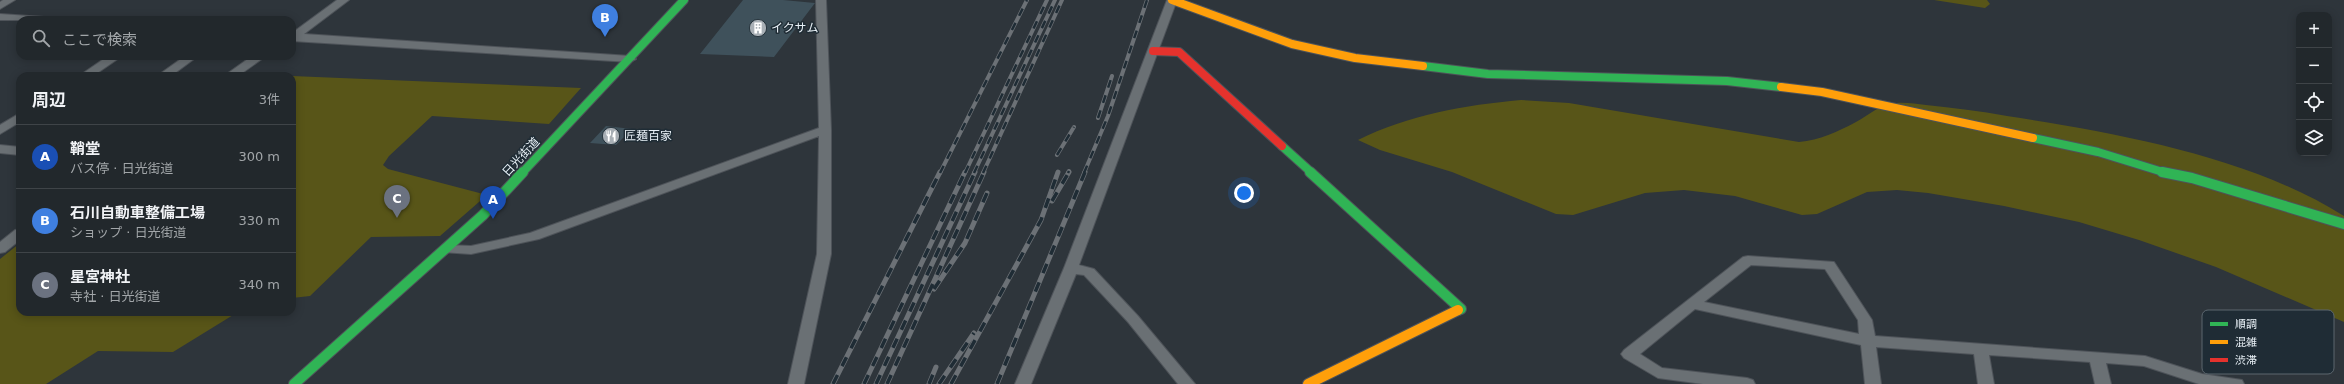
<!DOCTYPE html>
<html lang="ja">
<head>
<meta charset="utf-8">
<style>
  :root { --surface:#22282c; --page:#2e3438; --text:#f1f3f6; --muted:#a2a6a9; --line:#3f4448; --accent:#1a73e8 }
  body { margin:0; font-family:"DejaVu Sans","Noto Sans JP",sans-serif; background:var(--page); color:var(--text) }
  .controls { position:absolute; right:12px; top:12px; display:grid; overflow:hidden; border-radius:8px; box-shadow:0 2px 10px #0003 }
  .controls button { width:36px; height:36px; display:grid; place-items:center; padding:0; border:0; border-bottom:1px solid var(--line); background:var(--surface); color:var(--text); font:20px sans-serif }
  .you { position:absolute; left:1244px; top:193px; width:14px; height:14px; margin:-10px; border:3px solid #fff; border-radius:50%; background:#1a73e8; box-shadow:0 0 0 6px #1a73e833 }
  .badge { display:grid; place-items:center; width:26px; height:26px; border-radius:50%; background:var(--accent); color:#fff; font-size:13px; font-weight:700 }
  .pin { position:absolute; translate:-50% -33px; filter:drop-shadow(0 1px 2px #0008) }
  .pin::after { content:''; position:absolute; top:21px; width:14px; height:12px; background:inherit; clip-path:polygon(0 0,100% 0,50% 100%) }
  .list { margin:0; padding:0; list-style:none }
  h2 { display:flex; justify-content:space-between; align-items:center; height:52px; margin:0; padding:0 16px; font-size:17px }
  h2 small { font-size:13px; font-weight:400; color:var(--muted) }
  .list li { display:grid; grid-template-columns:26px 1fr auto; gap:12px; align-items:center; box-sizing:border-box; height:64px; padding:0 16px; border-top:1px solid var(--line) }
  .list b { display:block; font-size:15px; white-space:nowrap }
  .list p { margin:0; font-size:13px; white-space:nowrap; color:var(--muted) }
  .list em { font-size:13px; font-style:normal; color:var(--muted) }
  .icon { flex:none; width:22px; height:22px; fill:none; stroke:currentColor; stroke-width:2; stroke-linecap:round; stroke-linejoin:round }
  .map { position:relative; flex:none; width:2344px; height:384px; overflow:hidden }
  .search { position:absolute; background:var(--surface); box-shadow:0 2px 10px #0003; left:16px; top:16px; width:280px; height:44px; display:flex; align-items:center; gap:10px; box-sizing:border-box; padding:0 14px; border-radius:12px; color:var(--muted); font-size:15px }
  .panel { position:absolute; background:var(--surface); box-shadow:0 2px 10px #0003; left:16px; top:72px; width:280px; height:244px; border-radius:12px }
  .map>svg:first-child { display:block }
  .green { fill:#585518 }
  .building { fill:#3f515b }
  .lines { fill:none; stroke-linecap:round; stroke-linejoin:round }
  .street-casing { stroke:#4e5359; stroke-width:2 }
  .fast-far1-casing { stroke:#4e5359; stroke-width:10 }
  .fast-casing { stroke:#4e5359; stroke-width:12 }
  .slow-far1-casing { stroke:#4e5359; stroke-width:10 }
  .slow-casing { stroke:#4e5359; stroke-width:12 }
  .jam-casing { stroke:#4e5359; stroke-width:10 }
  .street { fill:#6a7074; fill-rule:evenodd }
  .fast-far1 { stroke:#30b455; stroke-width:8 }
  .fast { stroke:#30b455; stroke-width:10 }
  .slow-far1 { stroke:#ff9f0a; stroke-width:8 }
  .slow { stroke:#ff9f0a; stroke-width:10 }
  .jam { stroke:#e5322d; stroke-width:8 }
  .rail-far1-casing { stroke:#6c7176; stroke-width:4 }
  .rail-casing { stroke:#6c7176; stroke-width:5 }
  .rail-far1 { stroke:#1f2c35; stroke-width:2.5; stroke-dasharray:8; stroke-linecap:butt }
  .rail { stroke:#1f2c35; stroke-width:3.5; stroke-dasharray:10; stroke-linecap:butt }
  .labels { text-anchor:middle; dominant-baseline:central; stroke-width:3; stroke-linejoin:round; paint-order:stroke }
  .poi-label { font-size:12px; fill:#e9f1f7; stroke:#1f2c35; text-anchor:start }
  .street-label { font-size:12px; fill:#e9f1f7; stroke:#1f2c35 }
  .key { fill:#1f2c35; stroke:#5c676f; stroke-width:1 }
  .key-label { font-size:11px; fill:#e9f1f7 }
</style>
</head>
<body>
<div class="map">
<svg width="2344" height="384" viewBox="0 0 2344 384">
  <rect width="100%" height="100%" fill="#2e353b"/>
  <path class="green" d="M 1934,0 L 1987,0 L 1990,4 L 1985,8 Z
    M 292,76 L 581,88 L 549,124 L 432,116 L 389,156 L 383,165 L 388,169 L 487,195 L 440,236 L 371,237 L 310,296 L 292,298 Z
    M 1521,100 L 1569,103 L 1799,142 C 1820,140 1837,132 1856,122 C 1869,115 1880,104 1896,103 C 1906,102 1916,104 1926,105 C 1953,108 1980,111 2007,116 C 2116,133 2249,156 2344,216 L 2344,322 L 2216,267 L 2139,240 L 2079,222 L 2004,206 L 1928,193 L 1897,190 L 1867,192 L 1817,214 L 1802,215 L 1735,196 L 1684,190 L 1645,193 L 1573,215 L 1556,214 L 1452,172 L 1380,150 L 1358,140 C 1408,115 1465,105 1521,100 Z
    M 20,243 L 20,312 L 238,312 L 173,352 L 98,351 L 46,384 L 0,384 L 0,259 Z"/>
  <path class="building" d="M 743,0 L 783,0 L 815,3 L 774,57 L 700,54 Z
    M 606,126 L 632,129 L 616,145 L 590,143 Z"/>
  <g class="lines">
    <defs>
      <path id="street" d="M 3,0 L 15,0 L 0,9 L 0,2 Z
        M 337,0 L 349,0 L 304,34 L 630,56 L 636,59 L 630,62 L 292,41 L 292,33 Z
        M 816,0 L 826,0 L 831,130 L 831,254 L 804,384 L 788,384 L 817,254 L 819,136 L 539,239 L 471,254 L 442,252 L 440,249 L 447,245 L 471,246 L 530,233 L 819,128 Z
        M 1167,0 L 1177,0 L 1079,265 L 1094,269 L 1138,316 L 1195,384 L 1178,384 L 1128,322 L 1084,275 L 1076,274 L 1031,384 L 1015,384 L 1064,268 Z
        M 0,14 L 44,17 L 49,20 L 0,20 Z
        M 108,56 L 122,56 L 93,76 L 79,76 Z
        M 185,56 L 198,56 L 171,76 L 157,76 Z
        M 252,56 L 266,56 L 238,76 L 224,76 Z
        M 20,113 L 20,122 L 0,134 L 0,125 Z
        M 0,145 L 20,147 L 20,155 L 0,153 Z
        M 20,229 L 20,240 L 5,252 L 0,253 L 0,242 L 15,230 Z
        M 1748,256 L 1834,262 L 1872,320 L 1875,336 L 2145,356 L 2202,374 L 2242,380 L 2244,384 L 2199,384 L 2144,366 L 2106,363 L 2111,384 L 2095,384 L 2090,362 L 1989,355 L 1994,384 L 1978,384 L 1974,354 L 1876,347 L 1881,384 L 1865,384 L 1861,345 L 1695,309 L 1640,354 L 1662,368 L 1747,378 L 1753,380 L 1755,384 L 1703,384 L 1658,378 L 1624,358 L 1621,354 L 1624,350 L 1743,257 ZM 1751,265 L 1825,269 L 1858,320 L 1859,334 L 1704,302 Z"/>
      <path id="fast-far1" d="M 1423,66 L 1488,74 L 1727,81 L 1781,87
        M 2033,138 L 2098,152 L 2166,173
        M 1282,146 L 1312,173
        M 522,173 L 684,0"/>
      <path id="fast" d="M 1310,172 L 1461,309 L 1458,310
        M 2162,172 L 2192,178 L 2344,224
        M 294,384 L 483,215 L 523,172"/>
      <path id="slow-far1" d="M 1172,0 L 1292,44 L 1355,58 L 1423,66
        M 1781,87 L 1822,92 L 2033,138"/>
      <path id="slow" d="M 1308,384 L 1458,310"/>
      <path id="jam" d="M 1153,51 L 1179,52 L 1282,146"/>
    </defs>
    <use href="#street" class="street-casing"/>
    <use href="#fast-far1" class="fast-far1-casing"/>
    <use href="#fast" class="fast-casing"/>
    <use href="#slow-far1" class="slow-far1-casing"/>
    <use href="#slow" class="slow-casing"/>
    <use href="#jam" class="jam-casing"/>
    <use href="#street" class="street"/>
    <use href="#fast-far1" class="fast-far1"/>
    <use href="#fast" class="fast"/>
    <use href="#slow-far1" class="slow-far1"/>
    <use href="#slow" class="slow"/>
    <use href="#jam" class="jam"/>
    <defs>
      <path id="rail-far1" d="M 1098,118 L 1112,76
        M 1057,155 L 1074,127
        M 940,173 L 1027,0
        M 965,173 L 1047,0
        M 974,173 L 1055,0
        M 983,173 L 1062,0
        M 1068,173 L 1069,171
        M 1084,173 L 1108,116 L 1147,0"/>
      <path id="rail" d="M 1052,201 L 1069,172
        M 934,289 L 965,243 L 987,193
        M 833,384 L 940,172
        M 864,384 L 965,172
        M 876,384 L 975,172
        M 887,384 L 984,172
        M 929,384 L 936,367
        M 939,384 L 974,333
        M 951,384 L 1041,220 L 1058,172
        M 997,384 L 1085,172"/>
    </defs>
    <use href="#rail-far1" class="rail-far1-casing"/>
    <use href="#rail" class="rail-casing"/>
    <use href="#rail-far1" class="rail-far1"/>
    <use href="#rail" class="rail"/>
  </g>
  <defs>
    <symbol id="building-disc" viewBox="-11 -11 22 22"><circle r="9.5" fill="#a8afb5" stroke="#1f2c35"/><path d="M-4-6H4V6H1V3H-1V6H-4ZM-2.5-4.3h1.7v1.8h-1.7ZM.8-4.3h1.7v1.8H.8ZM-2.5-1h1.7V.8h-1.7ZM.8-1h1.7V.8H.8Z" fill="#fff"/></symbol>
    <symbol id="restaurant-disc" viewBox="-11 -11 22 22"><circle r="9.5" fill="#a8afb5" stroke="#1f2c35"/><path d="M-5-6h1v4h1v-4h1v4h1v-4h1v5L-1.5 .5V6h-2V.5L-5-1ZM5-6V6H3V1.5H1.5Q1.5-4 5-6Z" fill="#fff"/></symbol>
  </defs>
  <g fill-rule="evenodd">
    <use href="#building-disc" x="748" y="18" width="20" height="20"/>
    <use href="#restaurant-disc" x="601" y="126" width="20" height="20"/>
  </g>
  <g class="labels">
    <g class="poi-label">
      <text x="771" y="28">イクサム</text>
      <text x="624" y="136">匠麺百家</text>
    </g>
    <g class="street-label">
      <text transform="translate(521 157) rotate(-47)">日光街道</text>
    </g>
  </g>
  <rect x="2202" y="310" width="132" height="64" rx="6" class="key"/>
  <rect x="2210" y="322" width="18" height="4" fill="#30b455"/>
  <rect x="2210" y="340" width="18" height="4" fill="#ff9f0a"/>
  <rect x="2210" y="358" width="18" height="4" fill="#e5322d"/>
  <g class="key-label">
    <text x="2235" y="328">順調</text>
    <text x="2235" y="346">混雑</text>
    <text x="2235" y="364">渋滞</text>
  </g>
</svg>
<div class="controls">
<button>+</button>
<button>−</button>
<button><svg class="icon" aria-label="locate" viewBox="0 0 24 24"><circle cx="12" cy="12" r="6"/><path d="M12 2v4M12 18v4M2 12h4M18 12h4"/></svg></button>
<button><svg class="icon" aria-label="layers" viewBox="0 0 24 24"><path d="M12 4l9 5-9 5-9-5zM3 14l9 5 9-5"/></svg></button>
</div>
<div class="you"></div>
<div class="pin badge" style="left:493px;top:219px;background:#1a4fb4">A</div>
<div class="pin badge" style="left:605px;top:37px;background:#3f7fe0">B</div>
<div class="pin badge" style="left:397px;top:218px;background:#6b7280">C</div>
<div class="search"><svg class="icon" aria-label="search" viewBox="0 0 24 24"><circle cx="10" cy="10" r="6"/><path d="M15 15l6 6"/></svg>ここで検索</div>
<section class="panel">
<h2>周辺<small>3件</small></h2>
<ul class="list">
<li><span class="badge" style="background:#1a4fb4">A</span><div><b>鞘堂</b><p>バス停 · 日光街道</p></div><em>300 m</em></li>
<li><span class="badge" style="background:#3f7fe0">B</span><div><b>石川自動車整備工場</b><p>ショップ · 日光街道</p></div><em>330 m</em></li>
<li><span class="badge" style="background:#6b7280">C</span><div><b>星宮神社</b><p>寺社 · 日光街道</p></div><em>340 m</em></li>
</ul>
</section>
</div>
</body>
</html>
